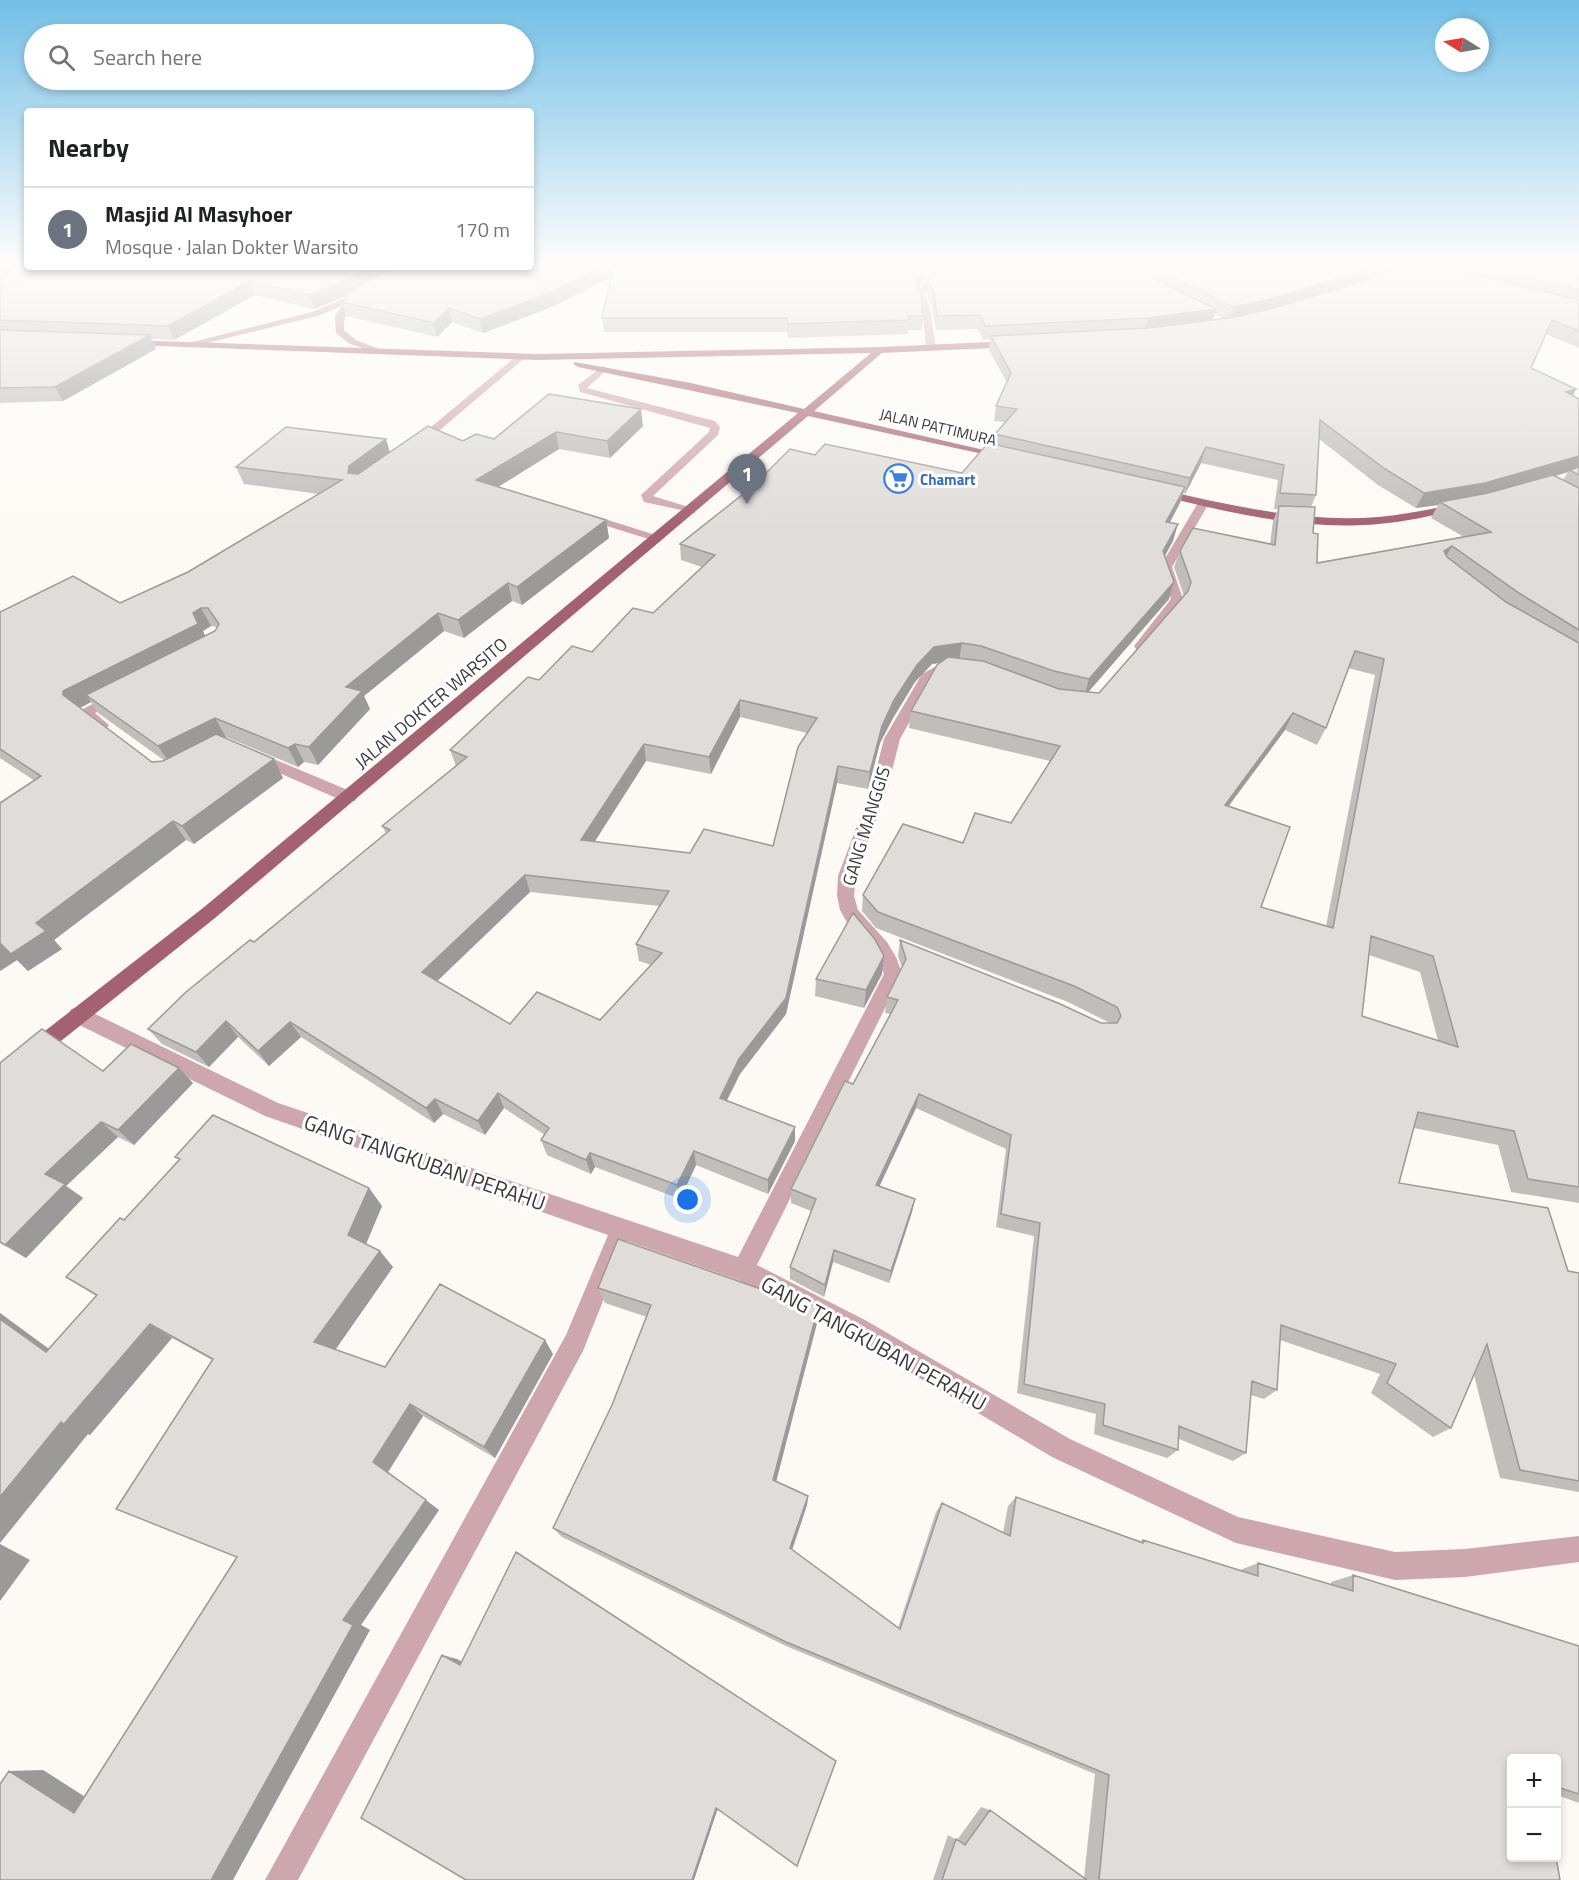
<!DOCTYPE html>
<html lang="en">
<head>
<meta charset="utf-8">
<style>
  :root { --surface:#fff; --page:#f6f6f6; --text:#202124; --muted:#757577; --line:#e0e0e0; --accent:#0c6193 }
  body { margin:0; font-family:"Titillium Web",sans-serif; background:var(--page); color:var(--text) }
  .controls { position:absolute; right:18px; bottom:18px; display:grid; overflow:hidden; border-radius:6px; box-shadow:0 3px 9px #0003 }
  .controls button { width:54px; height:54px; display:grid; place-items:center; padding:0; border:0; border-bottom:2px solid var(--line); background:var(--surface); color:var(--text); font:30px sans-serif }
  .compass { position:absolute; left:1435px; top:18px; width:54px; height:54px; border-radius:50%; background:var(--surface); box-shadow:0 3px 9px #0003; rotate:281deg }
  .you { position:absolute; left:688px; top:1200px; width:21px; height:21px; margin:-15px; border:4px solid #fff; border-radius:50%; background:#1a73e8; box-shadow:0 0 0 9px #1a73e833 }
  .badge { display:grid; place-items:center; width:39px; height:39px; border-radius:50%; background:var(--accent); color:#fff; font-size:20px; font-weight:700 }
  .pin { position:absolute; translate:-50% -50px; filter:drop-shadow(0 2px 3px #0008) }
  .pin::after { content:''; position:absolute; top:32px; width:21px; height:18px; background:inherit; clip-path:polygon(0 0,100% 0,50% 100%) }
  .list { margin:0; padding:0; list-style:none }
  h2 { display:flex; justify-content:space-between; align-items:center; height:78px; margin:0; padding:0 24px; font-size:26px }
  h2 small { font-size:20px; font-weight:400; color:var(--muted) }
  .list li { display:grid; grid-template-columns:39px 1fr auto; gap:18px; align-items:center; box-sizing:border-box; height:84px; padding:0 24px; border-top:2px solid var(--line) }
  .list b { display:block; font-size:22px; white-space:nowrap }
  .list p { margin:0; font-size:20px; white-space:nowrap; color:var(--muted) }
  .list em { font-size:20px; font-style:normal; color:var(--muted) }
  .icon { flex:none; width:33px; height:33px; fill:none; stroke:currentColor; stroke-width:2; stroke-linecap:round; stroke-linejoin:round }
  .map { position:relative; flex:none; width:1579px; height:1880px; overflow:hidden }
  .search { position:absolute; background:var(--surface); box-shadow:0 3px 9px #0003; left:24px; top:24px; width:510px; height:66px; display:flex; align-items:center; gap:15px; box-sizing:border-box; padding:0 21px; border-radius:33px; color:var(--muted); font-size:22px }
  .panel { position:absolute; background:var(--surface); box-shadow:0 3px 9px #0003; left:24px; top:108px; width:510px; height:162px; border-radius:6px }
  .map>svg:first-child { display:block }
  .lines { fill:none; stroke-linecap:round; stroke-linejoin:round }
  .lane { fill:#cea7ae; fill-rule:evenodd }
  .street { fill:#cea7ae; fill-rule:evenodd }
  .secondary { fill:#b67f89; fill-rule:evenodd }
  .primary { fill:#a4616f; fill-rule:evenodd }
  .wall { fill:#c0bdbb; fill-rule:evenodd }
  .shaded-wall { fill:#9c9a98 }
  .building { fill:#dfdcd9; stroke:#9c9a98; stroke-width:1.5; fill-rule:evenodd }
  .labels { text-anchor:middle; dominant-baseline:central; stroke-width:6; stroke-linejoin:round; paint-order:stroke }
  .far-street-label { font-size:15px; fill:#393836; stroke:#fff }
  .far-shop-label { font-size:15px; font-weight:bold; fill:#366cbe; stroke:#fff; text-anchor:start }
  .street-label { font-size:18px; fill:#393836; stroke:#fff }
  .near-street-label { font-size:21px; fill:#393836; stroke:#fff }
</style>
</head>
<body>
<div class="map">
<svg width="1579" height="1880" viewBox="0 0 1579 1880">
  <rect width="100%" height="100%" fill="#fdfaf6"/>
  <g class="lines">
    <path class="lane" d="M 603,366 L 608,369 L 606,371 L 587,388 L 715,421 L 720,427 L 718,435 L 653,496 L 695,509 L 695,513 L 644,502 L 641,495 L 709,432 L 710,428 L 580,392 L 578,385 Z"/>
    <path class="street" d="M 922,265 L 930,265 L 933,281 L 924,295 L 930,307 L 936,348 L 931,351 L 926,348 L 922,307 L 916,295 L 925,281 Z
      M 519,354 L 527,356 L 421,446 L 413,446 L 413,442 Z
      M 1199,501 L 1209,503 L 1172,567 L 1183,599 L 1181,606 L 1146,649 L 1136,649 L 1134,646 L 1171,599 L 1160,567 Z
      M 581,514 L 589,514 L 665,538 L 655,541 L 581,518 Z
      M 942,663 L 958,665 L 960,668 L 953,672 L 945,671 L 933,680 L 900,739 L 888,786 L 856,876 L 854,896 L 858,910 L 887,942 L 897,959 L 902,974 L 757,1265 L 865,1320 L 1070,1439 L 1238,1517 L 1395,1552 L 1465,1549 L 1579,1536 L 1579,1562 L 1465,1577 L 1395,1580 L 1236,1543 L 1052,1457 L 849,1336 L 738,1280 L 627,1241 L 583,1351 L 298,1880 L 265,1880 L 566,1335 L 608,1235 L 265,1116 L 71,1021 L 68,1015 L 71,1009 L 78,1007 L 85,1009 L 278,1103 L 738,1257 L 884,974 L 875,952 L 849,926 L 840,910 L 837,896 L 838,876 L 872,786 L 884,739 L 922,674 Z
      M 114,693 L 119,694 L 121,697 L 119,700 L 95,713 L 109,725 L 107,728 L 97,728 L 77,712 Z
      M 257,752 L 355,793 L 357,797 L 355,801 L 343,801 L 252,761 L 249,757 L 252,753 Z"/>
    <path class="secondary" d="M 363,291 L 366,296 C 350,303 343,313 344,330 L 356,340 L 379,349 L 379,353 L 350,344 L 336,333 L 335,316 L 342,306 L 318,316 L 190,347 L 185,344 L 312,312 Z"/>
    <path class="primary" d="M 128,340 L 538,354 L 880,347 L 1012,341 L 1017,344 L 1012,347 L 882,353 L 814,411 L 1006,455 L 1006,459 L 808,416 L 215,918 L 7,1084 L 0,1087 L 0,1066 L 203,908 L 798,413 L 578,367 L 573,364 L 575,362 L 691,383 L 804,409 L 871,353 L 538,360 L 131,345 L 128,344 Z
      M 1158,489 C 1229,505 1304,523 1378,517 C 1405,515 1433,508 1460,504 L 1466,507 L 1460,510 C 1433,515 1405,522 1378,524 C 1303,531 1226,512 1154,494 L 1154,490 Z"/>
  </g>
  <path class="wall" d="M 0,265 L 923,281 L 918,288 L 923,316 L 922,330 L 908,330 L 908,334 L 788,338 L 787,332 L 604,332 L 602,318 L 612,277 L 552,307 L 483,333 L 452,322 L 437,337 L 346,316 L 342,302 L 346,296 L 314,309 L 255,295 L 174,340 L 152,339 L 156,349 L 63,401 L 0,403 Z
    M 932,265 L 1579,265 L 1579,348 L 1546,334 L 1531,368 L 1576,389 L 1573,396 L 1579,399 L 1579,1203 L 1511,1192 L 1498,1145 L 1414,1128 L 1399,1183 L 1568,1271 L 1579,1273 L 1579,1492 L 1500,1478 L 1474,1375 L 1451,1428 L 1433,1437 L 1371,1393 L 1380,1374 L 1280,1340 L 1277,1390 L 1264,1399 L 1251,1395 L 1246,1453 L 1233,1461 L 1179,1439 L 1178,1450 L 1167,1458 L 1094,1434 L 1096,1414 L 1017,1393 L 1034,1236 L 996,1227 L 1006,1149 L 916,1108 L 879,1186 L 915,1199 L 912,1212 L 889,1283 L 833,1262 L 824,1297 L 790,1279 L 790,1267 L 811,1211 L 791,1203 L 791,1189 L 853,1084 L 891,1014 L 885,1013 L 887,997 L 902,968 L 898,956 L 900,940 L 1101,1023 L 1110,1023 L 1068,1002 L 876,928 L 862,911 L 863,895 L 963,843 L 1011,823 L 1050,761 L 909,728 L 911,711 L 939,663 L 932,664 L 915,682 L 893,718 L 880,743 L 868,789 L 837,783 L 786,1014 L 740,1074 L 727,1100 L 795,1141 L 768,1194 L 696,1165 L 680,1199 L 595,1167 L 591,1174 L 547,1155 L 541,1140 L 545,1135 L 504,1108 L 485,1135 L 443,1114 L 434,1123 L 301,1037 L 269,1066 L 238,1037 L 209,1067 L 162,1044 L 148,1029 L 386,833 L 382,826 L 456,766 L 450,750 L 539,680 L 592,652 L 653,613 L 702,567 L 681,560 L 680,544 L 815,455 L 962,473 L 994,444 L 995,434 L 1005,422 L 994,421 L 996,406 L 1007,383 L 989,350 L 990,339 L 983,340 L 978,329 L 936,330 L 932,307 L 927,295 L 928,282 L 934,272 ZM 1215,314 L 1224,319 L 1213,320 ZM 1319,439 L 1378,485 L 1416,508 L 1438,505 L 1431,518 L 1464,537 L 1317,563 L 1311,507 L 1316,495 ZM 1201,463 L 1278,480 L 1274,509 L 1278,509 L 1273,521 L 1270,544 L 1180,551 L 1174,567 L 1184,596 L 1099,693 L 1088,692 L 1169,599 L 1165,556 L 1173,541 L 1170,523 L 1180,503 L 1183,493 L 1185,494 ZM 1568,472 L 1563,480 L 1555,476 ZM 1348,668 L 1375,675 L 1326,926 L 1261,907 L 1229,806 L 1285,730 L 1317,745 L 1326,728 ZM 740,717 L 807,733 L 773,846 L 690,853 L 594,842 L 646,761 L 711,774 ZM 530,892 L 659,906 L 636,944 L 639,961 L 651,965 L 600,1020 L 510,1024 L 437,981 ZM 1369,955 L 1420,972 L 1438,1041 L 1362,1016 Z
    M 549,394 L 643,426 L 610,458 L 559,449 L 498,487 L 606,520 L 609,538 L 522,605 L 512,601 L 464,638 L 444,631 L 364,696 L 370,709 L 318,765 L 304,762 L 298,767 L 226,737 L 224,738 L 283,778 L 194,844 L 186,840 L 54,940 L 62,949 L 28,971 L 17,960 L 0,971 L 0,803 L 35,781 L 0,758 L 0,612 L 120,603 L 188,572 L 319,494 L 244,484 L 236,467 L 390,452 L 463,441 L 494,439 ZM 211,626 L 217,627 L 215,631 L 205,636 L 203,631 ZM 91,702 L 98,713 L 165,761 L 152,762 L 80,708 Z
    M 882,974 L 864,1008 L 815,996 L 816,979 Z
    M 0,1063 L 103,1071 L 193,1083 L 134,1145 L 118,1137 L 66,1186 L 83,1198 L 26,1258 L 0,1243 Z
    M 175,1157 L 369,1188 L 382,1206 L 366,1244 L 393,1267 L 335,1350 L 385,1367 L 553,1354 L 495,1458 L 423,1416 L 388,1472 L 439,1510 L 361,1625 L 370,1630 L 0,1880 L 43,1770 L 84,1796 L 237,1557 L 212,1360 L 172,1338 L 90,1435 L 88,1434 L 0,1313 L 48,1349 L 96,1296 L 66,1277 L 124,1220 L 179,1160 Z
    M 598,1288 L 778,1295 L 818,1308 L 817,1323 L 776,1481 L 808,1496 L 807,1505 L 792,1550 L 898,1628 L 936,1512 L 942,1503 L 1003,1533 L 1008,1506 L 1016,1497 L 1140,1541 L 1143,1540 L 1240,1570 L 1258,1563 L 1331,1585 L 1331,1582 L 1353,1575 L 1579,1646 L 1579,1803 L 1557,1795 L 1557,1758 L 1512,1758 L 1560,1880 L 933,1880 L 948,1835 L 957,1840 L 981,1807 L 990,1810 L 1084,1878 L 1095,1774 L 786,1646 L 562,1537 L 553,1528 L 612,1405 L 647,1317 L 605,1303 Z"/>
  <path class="shaded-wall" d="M 5,265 L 26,265 L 0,287 L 0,269 Z
    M 607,265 L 616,265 L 617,274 L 552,307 L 483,333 L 480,319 Z
    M 1383,265 L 1421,265 L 1270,312 L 1229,321 L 1233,307 Z
    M 373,267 L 403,267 L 347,296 L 314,309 L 310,295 Z
    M 924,267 L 923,281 L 914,296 L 915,283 Z
    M 250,281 L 255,295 L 174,340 L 168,326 Z
    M 449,308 L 452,322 L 437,337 L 434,323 Z
    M 1216,309 L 1212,323 L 1145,332 L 1148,318 Z
    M 150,335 L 156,349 L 63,401 L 55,387 Z
    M 1576,389 L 1568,404 L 1566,392 Z
    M 641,409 L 643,426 L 610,458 L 607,441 Z
    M 556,432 L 559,449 L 480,498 L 476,480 Z
    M 386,439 L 391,456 L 355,483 L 348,473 L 349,466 Z
    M 1206,447 L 1201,463 L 1185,494 L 1190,478 Z
    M 1579,456 L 1579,468 L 1569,470 L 1568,472 L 1477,499 L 1440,502 L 1438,505 L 1416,508 L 1424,493 Z
    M 1185,487 L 1180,503 L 1161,538 L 1166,522 Z
    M 606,520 L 609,538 L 522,605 L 517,587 Z
    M 1178,524 L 1173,541 L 1158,568 L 1163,551 Z
    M 1452,546 L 1443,562 L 1444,551 Z
    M 1174,582 L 1169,599 L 1084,697 L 1089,679 Z
    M 508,583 L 512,601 L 464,638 L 458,620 Z
    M 201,608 L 211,626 L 203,631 L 208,642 L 86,695 L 91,702 L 76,710 L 63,695 L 63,691 Z
    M 438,613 L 444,631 L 364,696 L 370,709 L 318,765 L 309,747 L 346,687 Z
    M 962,643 L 959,660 L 932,664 L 915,682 L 893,718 L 880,743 L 868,789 L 870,772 L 882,726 L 894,700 L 917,665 L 934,647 Z
    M 740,700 L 740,717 L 711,774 L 709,757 Z
    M 1293,713 L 1285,730 L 1217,821 L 1225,805 Z
    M 215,718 L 226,737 L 170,764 L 158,746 Z
    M 295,744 L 304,762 L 298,767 L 288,748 Z
    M 644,744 L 646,761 L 585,857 L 581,840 Z
    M 274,759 L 283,778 L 194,844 L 182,826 Z
    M 838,766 L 837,783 L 786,1014 L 740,1074 L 721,1112 L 720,1098 Z
    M 173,821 L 186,840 L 54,940 L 62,949 L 28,971 L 11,954 L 36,923 Z
    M 525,875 L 530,892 L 430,988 L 422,972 Z
    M 0,943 L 17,960 L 0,971 Z
    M 884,956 L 882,974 L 864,1008 L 866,990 Z
    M 226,1021 L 238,1037 L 209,1067 L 196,1052 Z
    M 290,1022 L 301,1037 L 269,1066 L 258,1051 Z
    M 179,1068 L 193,1083 L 134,1145 L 118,1130 Z
    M 498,1093 L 504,1108 L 485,1135 L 478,1121 Z
    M 919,1094 L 916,1108 L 874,1198 L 876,1185 Z
    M 435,1099 L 443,1114 L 434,1123 L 426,1108 Z
    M 101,1122 L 118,1137 L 66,1186 L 83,1198 L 26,1258 L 5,1245 L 45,1174 Z
    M 795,1127 L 795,1141 L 768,1194 L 768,1180 Z
    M 694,1151 L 696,1165 L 680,1199 L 677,1185 Z
    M 590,1153 L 595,1167 L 591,1174 L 586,1160 Z
    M 369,1188 L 382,1206 L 363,1251 L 348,1235 Z
    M 915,1199 L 912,1212 L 889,1283 L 891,1271 Z
    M 834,1250 L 833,1262 L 824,1297 L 825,1285 Z
    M 380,1251 L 393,1267 L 331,1356 L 314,1342 Z
    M 818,1308 L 817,1323 L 774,1490 L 773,1480 Z
    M 0,1313 L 71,1365 L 46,1352 L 0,1319 Z
    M 150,1324 L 172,1338 L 90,1435 L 88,1434 L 0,1543 L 0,1497 L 61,1422 Z
    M 545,1340 L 553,1354 L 495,1458 L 484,1447 Z
    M 410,1404 L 423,1416 L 388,1472 L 439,1510 L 361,1625 L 370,1630 L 233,1880 L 211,1880 L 343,1620 L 373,1462 Z
    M 808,1496 L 807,1505 L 790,1556 L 790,1548 Z
    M 0,1544 L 30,1560 L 0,1601 Z
    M 442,1655 L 457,1659 L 474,1668 L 460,1665 Z
    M 43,1770 L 105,1810 L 74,1813 L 9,1771 Z
    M 719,1805 L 694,1880 L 692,1880 L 716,1808 Z"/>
  <path class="building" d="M 19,265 L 27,265 L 27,267 L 373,267 L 343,282 L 310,295 L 250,281 L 168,326 L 0,320 L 0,280 Z
    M 531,265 L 607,265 L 550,293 L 480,319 L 449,308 L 434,323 L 342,302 L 351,290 L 393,267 L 531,267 Z
    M 614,265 L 923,265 L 924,267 L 915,283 L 921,294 L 923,316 L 908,316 L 909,320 L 788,324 L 787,318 L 602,318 Z
    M 936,265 L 1141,265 L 1156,280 L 1216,309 L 1148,318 L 985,326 L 980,315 L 937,316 L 934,293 L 928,282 L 937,267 Z
    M 1157,265 L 1383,265 L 1275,298 L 1233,307 L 1165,273 Z
    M 1413,265 L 1433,265 L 1579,300 L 1579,331 L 1552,320 L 1531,368 L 1576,389 L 1566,392 L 1579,399 L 1579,456 L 1485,483 L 1424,493 L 1385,469 L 1320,420 L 1316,495 L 1280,493 L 1284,465 L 1206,447 L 1190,478 L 995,434 L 1017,409 L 996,406 L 1011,373 L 991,336 L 1149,328 L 1235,317 L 1281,306 Z
    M 1471,265 L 1579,265 L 1579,290 Z
    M 0,330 L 150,335 L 55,387 L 0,388 Z
    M 549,394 L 641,409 L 607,441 L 556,432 L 476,480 L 606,520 L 517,587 L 508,583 L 458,620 L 438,613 L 346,687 L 362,691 L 309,747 L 295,744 L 288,748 L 215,718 L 158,746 L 86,695 L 215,631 L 219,624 L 208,608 L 201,608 L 193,613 L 198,624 L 63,691 L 63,695 L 152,762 L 163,761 L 216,734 L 274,759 L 182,826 L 173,821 L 36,923 L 46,931 L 11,954 L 0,943 L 0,803 L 41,776 L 0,749 L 0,612 L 73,576 L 120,603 L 188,572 L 342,480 L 236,467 L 286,427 L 386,439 L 349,466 L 348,473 L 358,474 L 428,426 L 463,441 L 476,434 L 494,439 Z
    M 988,443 L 1185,487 L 1166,522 L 1178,524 L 1163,551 L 1174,582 L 1089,679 L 1054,671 L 981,646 L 962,643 L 934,647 L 917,665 L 894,700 L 882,726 L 870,772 L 838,766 L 786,998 L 739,1059 L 720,1098 L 795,1127 L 768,1180 L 694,1151 L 677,1185 L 590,1153 L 586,1160 L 541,1140 L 549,1128 L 498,1093 L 478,1121 L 435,1099 L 426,1108 L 290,1022 L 258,1051 L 226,1021 L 196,1052 L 148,1029 L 186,992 L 250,940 L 254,942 L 390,830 L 382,826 L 467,757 L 450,750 L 528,677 L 539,680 L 572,646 L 592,652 L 633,608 L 653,613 L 715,555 L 680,544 L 752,487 L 790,449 L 815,455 L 825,444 L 962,473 ZM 740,700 L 817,718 L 798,747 L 773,846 L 704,829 L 690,853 L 581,840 L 644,744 L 709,757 ZM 525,875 L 669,891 L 636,944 L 662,953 L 600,1020 L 537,992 L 510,1024 L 422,972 Z
    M 1579,467 L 1579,475 L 1569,470 Z
    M 1553,475 L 1579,488 L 1579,630 L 1519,593 L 1452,546 L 1444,551 L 1447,557 L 1506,602 L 1579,643 L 1579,1187 L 1528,1179 L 1514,1131 L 1418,1112 L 1399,1183 L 1548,1208 L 1568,1271 L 1579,1273 L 1579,1481 L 1520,1470 L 1487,1344 L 1451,1428 L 1387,1383 L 1396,1364 L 1281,1325 L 1277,1390 L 1252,1381 L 1246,1453 L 1179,1426 L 1178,1450 L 1103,1425 L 1105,1404 L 1024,1384 L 1040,1223 L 1001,1214 L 1011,1135 L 919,1094 L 876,1185 L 915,1199 L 891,1271 L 834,1250 L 825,1285 L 790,1267 L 816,1199 L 791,1189 L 845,1081 L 853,1084 L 898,1000 L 887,997 L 906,959 L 900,940 L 1058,1003 L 1101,1023 L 1117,1023 L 1121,1016 L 1117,1007 L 1074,986 L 878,912 L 863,895 L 903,824 L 963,843 L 975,813 L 1011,823 L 1060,746 L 911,711 L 937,665 L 948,657 L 983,661 L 1059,689 L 1099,693 L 1188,591 L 1191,582 L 1180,551 L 1193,528 L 1275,545 L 1279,506 L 1315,507 L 1313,533 L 1318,534 L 1317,563 L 1491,532 L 1440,502 L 1488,493 ZM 1355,651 L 1384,659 L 1333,928 L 1261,907 L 1290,827 L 1225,805 L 1293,713 L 1326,728 ZM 1371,936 L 1433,956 L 1458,1047 L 1362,1016 Z
    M 853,913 L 874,938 L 884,956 L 866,990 L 816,979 Z
    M 42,1029 L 103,1071 L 131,1044 L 179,1068 L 118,1130 L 101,1122 L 45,1174 L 65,1184 L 5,1245 L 0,1242 L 0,1063 Z
    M 213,1115 L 369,1188 L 348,1235 L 380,1251 L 314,1342 L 385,1367 L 440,1284 L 545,1340 L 484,1447 L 410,1404 L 373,1462 L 426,1500 L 343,1620 L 353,1625 L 211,1880 L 0,1880 L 0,1784 L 9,1771 L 74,1813 L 237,1557 L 116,1509 L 213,1359 L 150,1324 L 64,1424 L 61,1422 L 0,1497 L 0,1319 L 46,1352 L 97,1295 L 66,1277 L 120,1218 L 124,1220 L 180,1159 L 175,1157 Z
    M 618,1239 L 778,1295 L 780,1289 L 818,1308 L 773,1480 L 808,1496 L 790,1548 L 900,1629 L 942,1503 L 1010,1536 L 1016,1497 L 1143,1543 L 1143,1540 L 1258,1576 L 1258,1563 L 1353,1591 L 1353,1575 L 1579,1646 L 1579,1794 L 1557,1787 L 1557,1758 L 1512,1758 L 1512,1857 L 1556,1857 L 1560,1880 L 1099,1880 L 1109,1775 L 786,1642 L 553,1528 L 612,1405 L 651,1305 L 598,1288 Z
    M 516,1552 L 836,1761 L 797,1866 L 716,1808 L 692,1880 L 466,1880 L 361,1818 L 442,1655 L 460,1665 Z
    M 990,1810 L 1087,1880 L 942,1880 L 956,1839 L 965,1845 Z"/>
  <linearGradient id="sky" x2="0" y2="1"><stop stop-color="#72bfe6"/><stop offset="0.5" stop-color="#fefdfb"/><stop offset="1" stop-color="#fefdfb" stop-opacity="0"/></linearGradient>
  <rect width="1579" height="528" fill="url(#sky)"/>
  <defs>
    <symbol id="supermarket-ring" viewBox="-11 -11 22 22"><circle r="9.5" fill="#fff" stroke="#3f7fe0" stroke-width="1.5"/><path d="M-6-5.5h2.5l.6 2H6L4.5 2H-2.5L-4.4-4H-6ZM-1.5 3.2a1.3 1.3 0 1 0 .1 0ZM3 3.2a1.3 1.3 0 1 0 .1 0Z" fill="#3f7fe0"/></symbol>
  </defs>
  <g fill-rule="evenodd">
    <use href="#supermarket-ring" x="882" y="462" width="33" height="33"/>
  </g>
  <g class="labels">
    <g class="far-street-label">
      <text transform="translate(938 427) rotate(13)">JALAN PATTIMURA</text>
    </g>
    <g class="far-shop-label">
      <text x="920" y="479">Chamart</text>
    </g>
    <g class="street-label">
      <text transform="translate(431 703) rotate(-40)">JALAN DOKTER WARSITO</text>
      <text transform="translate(866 826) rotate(-73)">GANG MANGGIS</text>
    </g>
    <g class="near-street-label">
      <text transform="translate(425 1162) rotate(19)">GANG TANGKUBAN PERAHU</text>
      <text transform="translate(874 1343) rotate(29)">GANG TANGKUBAN PERAHU</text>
    </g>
  </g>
</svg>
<div class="controls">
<button>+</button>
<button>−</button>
</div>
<svg class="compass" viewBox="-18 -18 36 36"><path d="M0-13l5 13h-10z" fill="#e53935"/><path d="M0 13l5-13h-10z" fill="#757577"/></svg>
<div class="you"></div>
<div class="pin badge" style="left:747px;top:504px;background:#6b7280">1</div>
<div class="search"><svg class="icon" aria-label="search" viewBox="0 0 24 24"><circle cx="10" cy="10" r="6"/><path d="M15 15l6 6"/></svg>Search here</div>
<section class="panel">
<h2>Nearby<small></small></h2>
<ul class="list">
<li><span class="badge" style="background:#6b7280">1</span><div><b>Masjid Al Masyhoer</b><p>Mosque · Jalan Dokter Warsito</p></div><em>170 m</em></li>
</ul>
</section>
</div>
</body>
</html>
